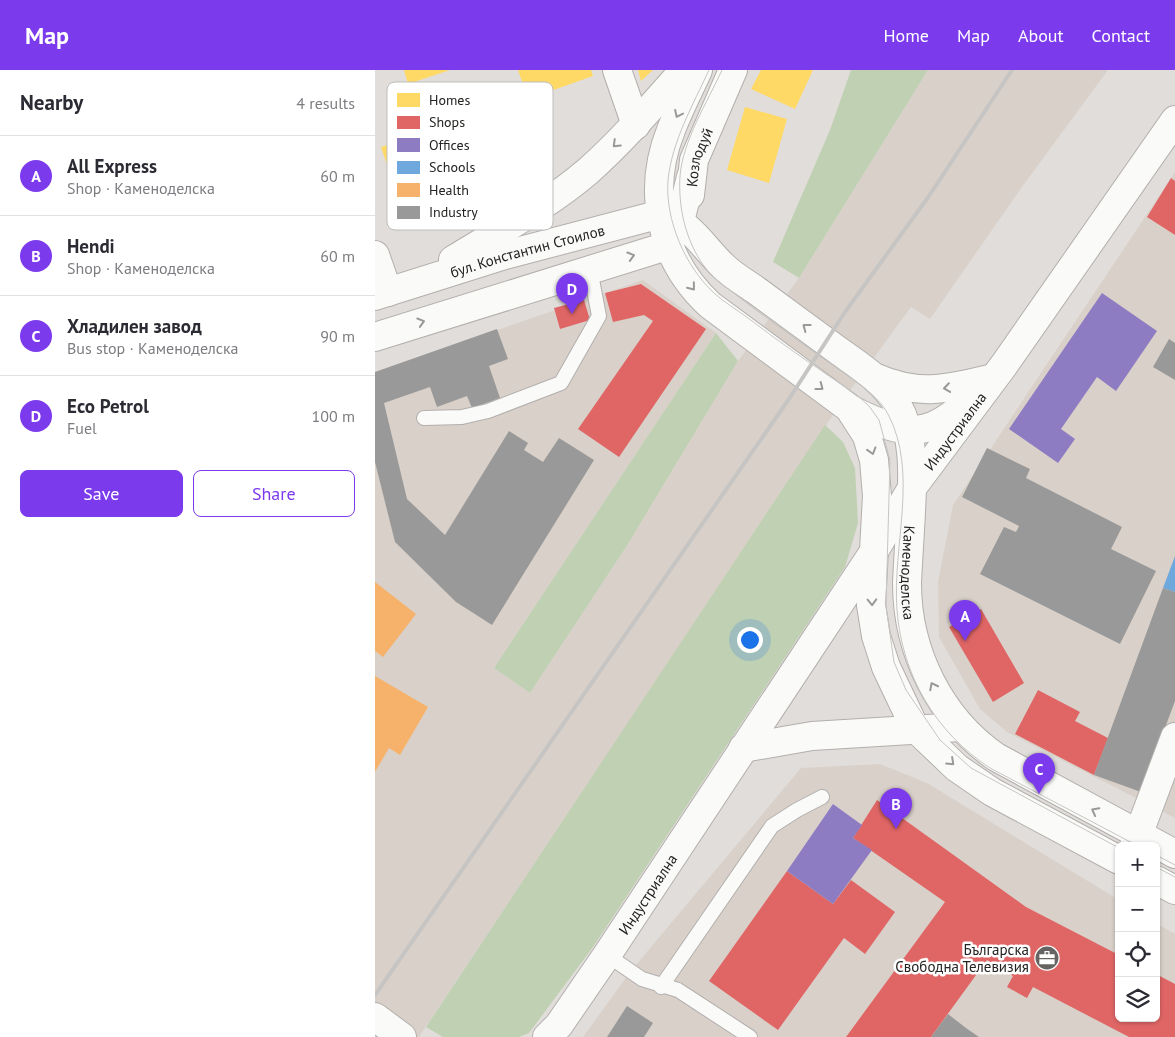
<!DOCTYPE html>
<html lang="en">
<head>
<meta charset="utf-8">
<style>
  :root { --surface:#fff; --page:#f2f2f3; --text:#2b2b33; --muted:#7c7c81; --line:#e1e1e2; --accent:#7c3aed }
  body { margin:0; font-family:"PT Sans",sans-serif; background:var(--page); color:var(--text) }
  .controls { position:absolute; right:15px; bottom:15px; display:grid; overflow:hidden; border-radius:8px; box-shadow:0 1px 4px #0004 }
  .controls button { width:45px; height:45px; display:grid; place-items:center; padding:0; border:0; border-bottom:1px solid var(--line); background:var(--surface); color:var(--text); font:25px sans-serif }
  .you { position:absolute; left:374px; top:569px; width:18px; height:18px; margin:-12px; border:4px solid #fff; border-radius:50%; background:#1a73e8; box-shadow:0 0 0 8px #1a73e833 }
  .badge { display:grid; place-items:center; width:32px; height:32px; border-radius:50%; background:var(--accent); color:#fff; font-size:16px; font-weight:700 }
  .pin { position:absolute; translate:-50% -41px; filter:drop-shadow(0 1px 2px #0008) }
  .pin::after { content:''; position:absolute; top:26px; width:18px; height:15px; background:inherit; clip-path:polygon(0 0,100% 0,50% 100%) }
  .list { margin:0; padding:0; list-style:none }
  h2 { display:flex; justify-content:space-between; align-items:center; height:65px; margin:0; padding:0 20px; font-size:21px }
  h2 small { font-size:16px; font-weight:400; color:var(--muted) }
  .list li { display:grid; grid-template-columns:32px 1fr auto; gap:15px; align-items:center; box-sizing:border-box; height:80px; padding:0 20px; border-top:1px solid var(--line) }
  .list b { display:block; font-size:19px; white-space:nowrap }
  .list p { margin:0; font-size:16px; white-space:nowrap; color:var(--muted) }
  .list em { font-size:16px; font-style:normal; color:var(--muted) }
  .actions { display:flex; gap:10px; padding:15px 20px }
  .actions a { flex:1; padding:11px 0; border:1px solid var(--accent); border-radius:8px; text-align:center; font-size:18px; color:var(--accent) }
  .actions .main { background:var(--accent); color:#fff }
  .icon { flex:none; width:28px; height:28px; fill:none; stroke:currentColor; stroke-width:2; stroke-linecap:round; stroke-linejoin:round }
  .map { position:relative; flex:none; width:800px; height:967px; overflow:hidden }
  header { display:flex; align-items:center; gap:30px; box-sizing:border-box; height:70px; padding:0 25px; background:var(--accent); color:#fff }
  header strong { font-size:24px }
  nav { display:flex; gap:28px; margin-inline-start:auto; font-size:18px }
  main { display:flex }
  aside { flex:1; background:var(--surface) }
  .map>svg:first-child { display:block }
  .built { fill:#d9d1c9 }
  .green { fill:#c0d0b2 }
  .homes { fill:#ffd966 }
  .shops { fill:#e06666 }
  .offices { fill:#8e7cc3 }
  .schools { fill:#6fa8dc }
  .health { fill:#f6b26b }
  .industry { fill:#999 }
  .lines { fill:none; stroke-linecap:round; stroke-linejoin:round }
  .lane-casing { stroke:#b2afad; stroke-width:16 }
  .street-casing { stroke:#b2afad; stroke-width:30 }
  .secondary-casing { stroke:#b2afad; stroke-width:30 }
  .lane { stroke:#fafaf9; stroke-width:14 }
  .street { stroke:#fafaf9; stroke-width:28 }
  .secondary { stroke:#fafaf9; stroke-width:28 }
  .tram { stroke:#c6c5c4; stroke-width:1 }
  .rail { stroke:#c6c5c4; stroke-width:4 }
  .oneway { stroke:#9a9998 }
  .labels { text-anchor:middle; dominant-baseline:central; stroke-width:5; stroke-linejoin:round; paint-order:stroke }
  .street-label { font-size:15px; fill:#252321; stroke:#fff }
  .poi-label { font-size:15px; fill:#252321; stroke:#fff; text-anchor:end }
  .key { fill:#fff; stroke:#bebdbc; stroke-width:1 }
  .key-label { font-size:14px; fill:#252321 }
</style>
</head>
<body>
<header>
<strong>Map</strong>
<nav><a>Home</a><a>Map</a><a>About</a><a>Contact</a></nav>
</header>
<main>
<aside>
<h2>Nearby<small>4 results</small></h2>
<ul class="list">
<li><span class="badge">A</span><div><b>All Express</b><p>Shop · Каменоделска</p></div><em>60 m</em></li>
<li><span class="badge">B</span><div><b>Hendi</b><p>Shop · Каменоделска</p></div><em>60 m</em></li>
<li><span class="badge">C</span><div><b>Хладилен завод</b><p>Bus stop · Каменоделска</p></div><em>90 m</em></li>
<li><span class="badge">D</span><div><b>Eco Petrol</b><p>Fuel</p></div><em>100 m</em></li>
</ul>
<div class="actions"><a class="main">Save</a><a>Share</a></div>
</aside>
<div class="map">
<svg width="800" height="967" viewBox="0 0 800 967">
  <rect width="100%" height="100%" fill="#e0ddda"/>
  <path class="built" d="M 553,0 L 733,0 L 647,117 L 555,249 L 536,237 L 466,333 L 44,967 L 0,967 L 0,302 L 268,210 L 341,263 L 119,598 L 155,623 L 253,474 L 363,291 L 424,208 Z
    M 800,102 L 800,748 L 632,662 L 605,639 L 564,567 L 563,512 L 578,435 Z
    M 505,694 L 552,713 L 744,830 L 744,948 L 781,948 L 781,853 L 800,864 L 800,967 L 208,967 L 255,902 L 426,698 Z"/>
  <path class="green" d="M 476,0 L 553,0 L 424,208 L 398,192 L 455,60 Z
    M 341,263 L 363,291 L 253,474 L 155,623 L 119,598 Z
    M 450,355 L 468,372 L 480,398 L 483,453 L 470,497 L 218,877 L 154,963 L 144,967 L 68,967 L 51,957 Z"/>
  <path class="homes" d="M 29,0 L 75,0 L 33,14 Z
    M 143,0 L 216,0 L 218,6 L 153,29 Z
    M 263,0 L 278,0 L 266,11 Z
    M 386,0 L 438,0 L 420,39 L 376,19 Z
    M 370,37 L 412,49 L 394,113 L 352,100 Z
    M 65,58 L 80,105 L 22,125 L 6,77 Z"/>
  <path class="shops" d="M 796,108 L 800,111 L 800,165 L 772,147 Z
    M 266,214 L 331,259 L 244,387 L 203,359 L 278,251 L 269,245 L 238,252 L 230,223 Z
    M 209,230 L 215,250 L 185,259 L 179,238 Z
    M 606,539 L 649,613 L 618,632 L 574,557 Z
    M 663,620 L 705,642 L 700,651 L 733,668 L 719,705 L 640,664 Z
    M 502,730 L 651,837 L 744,885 L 744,948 L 781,948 L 781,904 L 800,914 L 800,967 L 754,967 L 658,917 L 652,928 L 632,917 L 638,906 L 612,890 L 556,967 L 471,967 L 570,832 L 478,768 Z
    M 412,801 L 458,834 L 476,810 L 520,842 L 490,884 L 469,868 L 403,960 L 334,911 Z"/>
  <path class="offices" d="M 727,223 L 782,261 L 741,321 L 722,307 L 686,359 L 700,369 L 683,393 L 634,359 Z
    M 458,734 L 487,755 L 478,768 L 497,780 L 458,834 L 412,801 Z"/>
  <path class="schools" d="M 800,486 L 800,522 L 788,518 Z"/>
  <path class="health" d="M 0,512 L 41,544 L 8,587 L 0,581 Z
    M 0,606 L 53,637 L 25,685 L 14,678 L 0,702 Z"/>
  <path class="industry" d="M 122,259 L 133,289 L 114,296 L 125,328 L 97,338 L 92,326 L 62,337 L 55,317 L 9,333 L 32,429 L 70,465 L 134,361 L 153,373 L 149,380 L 168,392 L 184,368 L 219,390 L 117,555 L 81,532 L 20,472 L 0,392 L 0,302 Z
    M 794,269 L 800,273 L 800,310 L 778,297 Z
    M 612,378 L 655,399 L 651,408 L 747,457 L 736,479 L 781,501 L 745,574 L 605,504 L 629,457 L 641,462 L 644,456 L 587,427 Z
    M 788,518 L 800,522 L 800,631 L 766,722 L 719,705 Z
    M 252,936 L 278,953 L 269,967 L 232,967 Z
    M 573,944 L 591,958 L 604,967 L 556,967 Z"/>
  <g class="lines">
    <defs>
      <path id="lane" d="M 49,348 L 87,347 L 113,341 L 186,313 L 224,246 L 215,199
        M 232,885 L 267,909 L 303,920 L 375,967
        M 286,917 L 397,756 L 422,740 L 447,727"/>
      <g id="street">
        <path d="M 242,0 L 261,55"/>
        <path d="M 0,185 L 13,222"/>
        <path d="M 368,678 L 437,666 L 585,657"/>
        <path d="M 759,776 L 800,667"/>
        <path d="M 0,947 L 27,967"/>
        <path id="s1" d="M 172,967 L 184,955 L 232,885 L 498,483 L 537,418 L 629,295 L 800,50"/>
      </g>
      <g id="secondary">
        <path d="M 323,0 C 314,20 304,39 296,60 C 271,122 286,190 335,235 L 474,338 L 492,366 L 499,390 L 502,426 L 496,535 L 501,566 L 511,597 L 540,658 L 582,698 L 617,722 L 744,790"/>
        <path id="s2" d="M 315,125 L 319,90 L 358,0"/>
        <path d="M 78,190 C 123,162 172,136 212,102 C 247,71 278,35 309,0"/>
        <path id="s3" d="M 0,226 L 130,185 L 286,144 C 315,152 328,177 348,196 C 358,206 371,213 382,221 C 408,240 434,259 461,279 C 483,295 508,310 522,334 C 540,366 538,405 536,441 C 535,465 533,489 532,513 C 532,582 565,648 621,687 L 800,784"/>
        <path d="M 0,267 L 292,176 L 307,143 L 316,107"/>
        <path d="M 499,307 C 545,327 572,319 618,308"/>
        <path d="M 475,339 C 549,377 562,361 619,307"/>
        <path d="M 781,810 L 800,820"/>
      </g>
    </defs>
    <use href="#lane" class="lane-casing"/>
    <use href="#street" class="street-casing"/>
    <use href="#secondary" class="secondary-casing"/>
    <use href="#lane" class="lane"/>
    <use href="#street" class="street"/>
    <use href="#secondary" class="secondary"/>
    <path class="tram" d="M 334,0 C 318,35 297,71 293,110 C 290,150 310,196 339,223 C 349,232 362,240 373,248 C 408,275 445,300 482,325 L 494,336 L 504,350 L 515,390 L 511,536 L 519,592 L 531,620 L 565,670 L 596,698 L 744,778
      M 347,0 C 332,33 308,70 305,106 C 303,138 311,171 329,196 C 340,211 358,222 373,234 C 410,262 449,289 487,316 C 497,324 507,333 513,344 C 544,403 517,476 522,540 C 527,605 560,662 615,698 L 763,776
      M 781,785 L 800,795
      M 781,797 L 800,807"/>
    <path class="rail" d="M 0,925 L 414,329 L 470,242 L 554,126 L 637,0"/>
  </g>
  <defs><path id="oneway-chevron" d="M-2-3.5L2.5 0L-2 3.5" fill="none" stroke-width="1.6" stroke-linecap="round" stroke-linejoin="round" transform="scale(1.25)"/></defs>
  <g class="oneway">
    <use href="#oneway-chevron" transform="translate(303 44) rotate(115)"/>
    <use href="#oneway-chevron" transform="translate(241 74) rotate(136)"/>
    <use href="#oneway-chevron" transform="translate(256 186) rotate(-17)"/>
    <use href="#oneway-chevron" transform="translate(317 217) rotate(51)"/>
    <use href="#oneway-chevron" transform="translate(46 252) rotate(-17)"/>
    <use href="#oneway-chevron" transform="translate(431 257) rotate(-143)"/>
    <use href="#oneway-chevron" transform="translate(445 317) rotate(37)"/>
    <use href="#oneway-chevron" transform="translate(572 318) rotate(172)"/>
    <use href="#oneway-chevron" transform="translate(497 381) rotate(73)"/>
    <use href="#oneway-chevron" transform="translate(497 532) rotate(88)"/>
    <use href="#oneway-chevron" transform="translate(558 616) rotate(-117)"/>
    <use href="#oneway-chevron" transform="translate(576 692) rotate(43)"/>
    <use href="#oneway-chevron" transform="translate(720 741) rotate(-152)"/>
  </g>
  <defs>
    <symbol id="office-disc" viewBox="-11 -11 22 22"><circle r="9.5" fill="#666462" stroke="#fff"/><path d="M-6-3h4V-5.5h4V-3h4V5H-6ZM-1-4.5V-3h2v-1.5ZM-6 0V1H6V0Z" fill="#fff"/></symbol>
  </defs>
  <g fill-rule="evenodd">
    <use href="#office-disc" x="658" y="874" width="28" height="28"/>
  </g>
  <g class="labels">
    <g class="street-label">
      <text stroke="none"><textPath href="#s2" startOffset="39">Козлодуй</textPath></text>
      <text stroke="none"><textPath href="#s3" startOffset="159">бул. Константин Стоилов</textPath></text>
      <text stroke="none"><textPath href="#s1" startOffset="731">Индустриална</textPath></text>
      <text stroke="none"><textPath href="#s3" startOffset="774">Каменоделска</textPath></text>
      <text stroke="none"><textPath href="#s1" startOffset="175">Индустриална</textPath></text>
    </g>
    <g class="poi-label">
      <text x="654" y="879">Българска<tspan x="654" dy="17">Свободна Телевизия</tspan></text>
    </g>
  </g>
  <rect x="12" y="12" width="166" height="148" rx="8" class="key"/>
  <rect x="22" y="23" width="23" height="14" fill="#ffd966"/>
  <rect x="22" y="46" width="23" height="13" fill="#e06666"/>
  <rect x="22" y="68" width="23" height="14" fill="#8e7cc3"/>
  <rect x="22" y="91" width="23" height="13" fill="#6fa8dc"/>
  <rect x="22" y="113" width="23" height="14" fill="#f6b26b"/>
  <rect x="22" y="136" width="23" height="13" fill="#999"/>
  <g class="key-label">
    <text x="54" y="35">Homes</text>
    <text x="54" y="57">Shops</text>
    <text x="54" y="80">Offices</text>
    <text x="54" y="102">Schools</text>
    <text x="54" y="125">Health</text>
    <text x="54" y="147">Industry</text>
  </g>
</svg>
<div class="controls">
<button>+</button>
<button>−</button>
<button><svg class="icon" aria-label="locate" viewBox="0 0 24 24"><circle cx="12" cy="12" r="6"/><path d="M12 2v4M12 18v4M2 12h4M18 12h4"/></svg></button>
<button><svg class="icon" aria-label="layers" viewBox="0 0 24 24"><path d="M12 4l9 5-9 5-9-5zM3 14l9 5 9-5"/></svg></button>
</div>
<div class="you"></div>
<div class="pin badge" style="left:590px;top:571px">A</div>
<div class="pin badge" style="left:521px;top:759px">B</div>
<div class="pin badge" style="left:664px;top:724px">C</div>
<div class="pin badge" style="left:197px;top:244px">D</div>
</div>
</main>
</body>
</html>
